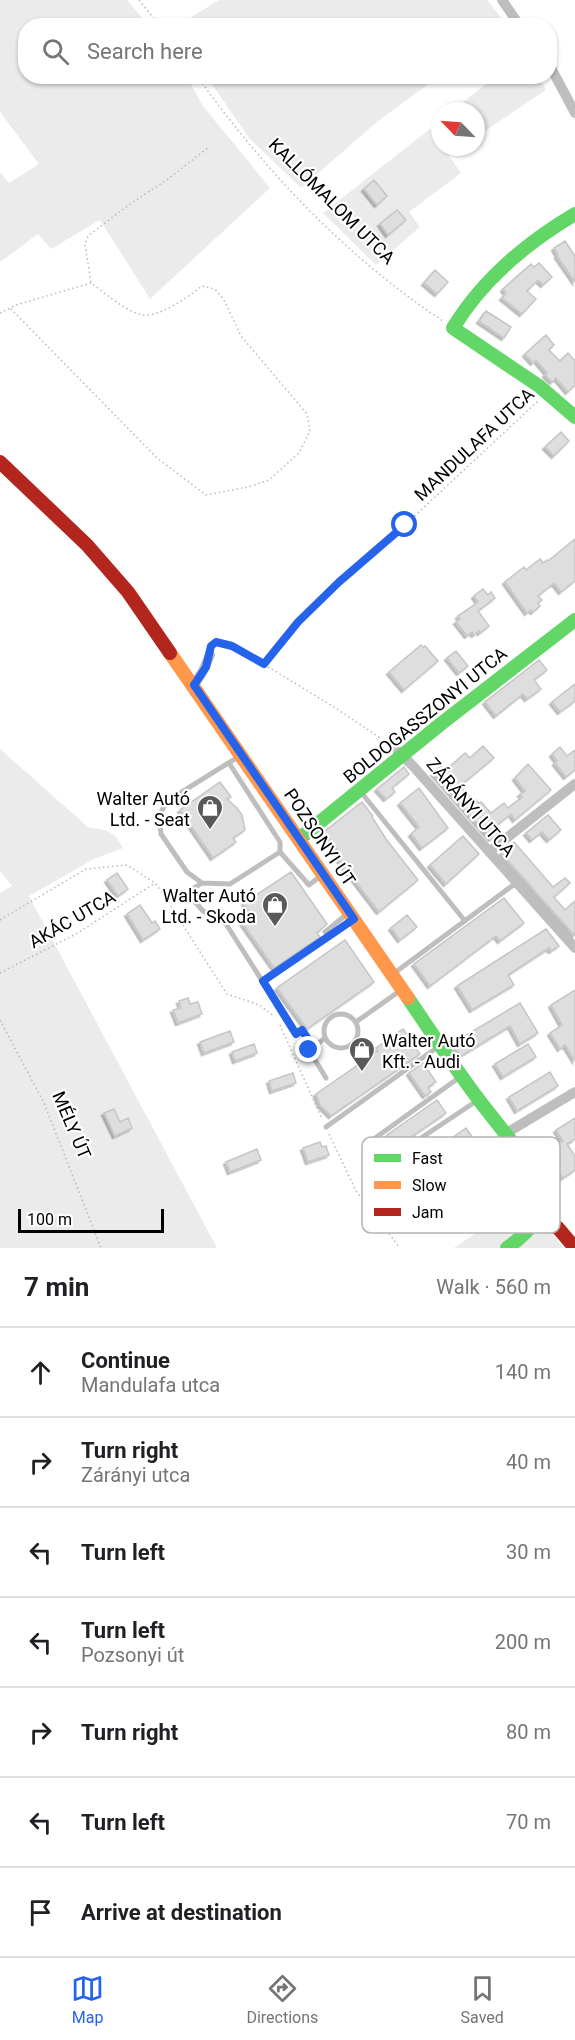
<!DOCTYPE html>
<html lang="en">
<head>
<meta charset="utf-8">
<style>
  :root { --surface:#fff; --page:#f2f2f2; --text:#202124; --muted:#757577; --line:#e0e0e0; --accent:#2563eb }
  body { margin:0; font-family:Roboto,sans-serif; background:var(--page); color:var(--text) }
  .compass { position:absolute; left:431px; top:102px; width:54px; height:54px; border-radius:50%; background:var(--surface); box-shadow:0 2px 4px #0004; rotate:295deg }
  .scale { position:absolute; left:18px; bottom:15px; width:146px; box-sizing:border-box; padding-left:6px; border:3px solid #000; border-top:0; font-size:16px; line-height:21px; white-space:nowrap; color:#000; -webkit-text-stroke:4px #fff; paint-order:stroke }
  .stop { position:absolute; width:18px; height:18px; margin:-14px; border:4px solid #2563eb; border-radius:50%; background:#fff }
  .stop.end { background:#2563eb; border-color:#fff; box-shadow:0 2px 6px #0008 }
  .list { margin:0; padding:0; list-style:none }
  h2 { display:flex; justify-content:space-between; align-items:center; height:78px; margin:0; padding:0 24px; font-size:26px }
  h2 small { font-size:20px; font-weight:400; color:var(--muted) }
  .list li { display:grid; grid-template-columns:39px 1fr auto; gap:18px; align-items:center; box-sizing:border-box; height:90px; padding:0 24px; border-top:2px solid var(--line) }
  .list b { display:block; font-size:22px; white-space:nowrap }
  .list p { margin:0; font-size:20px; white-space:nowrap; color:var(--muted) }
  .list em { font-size:20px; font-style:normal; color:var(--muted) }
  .icon { flex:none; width:33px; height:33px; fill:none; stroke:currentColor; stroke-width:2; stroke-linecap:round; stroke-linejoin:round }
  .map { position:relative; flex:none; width:575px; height:1248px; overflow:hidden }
  .search { position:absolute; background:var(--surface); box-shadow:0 2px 4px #0004; left:18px; right:18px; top:18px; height:66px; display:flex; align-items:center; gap:15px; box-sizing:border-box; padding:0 21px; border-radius:24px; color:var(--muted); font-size:22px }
  .sheet { height:708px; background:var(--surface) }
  nav { display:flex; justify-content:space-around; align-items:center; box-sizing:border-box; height:84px; border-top:2px solid var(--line); background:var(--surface); font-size:16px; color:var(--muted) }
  nav a { display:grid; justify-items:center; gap:3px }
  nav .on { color:var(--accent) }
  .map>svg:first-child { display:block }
  .green { fill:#ebebeb }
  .building { fill:#dedede; stroke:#c6c6c6; stroke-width:1.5; filter:url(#shadow) }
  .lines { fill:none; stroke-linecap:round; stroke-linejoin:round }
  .path { stroke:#b9b9b9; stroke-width:1.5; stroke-dasharray:1.5 3; stroke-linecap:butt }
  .lane { stroke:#bebebe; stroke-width:5 }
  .street { stroke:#bebebe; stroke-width:10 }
  .fast { stroke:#63d668; stroke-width:14 }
  .slow { stroke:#ff974d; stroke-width:14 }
  .jam { stroke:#b3261e; stroke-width:14 }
  .route { stroke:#2563eb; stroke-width:8 }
  .labels { text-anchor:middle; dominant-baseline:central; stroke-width:4.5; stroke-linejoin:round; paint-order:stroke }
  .street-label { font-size:18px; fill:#000; stroke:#fff }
  .poi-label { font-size:18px; fill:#000; stroke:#fff; text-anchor:end }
  .key { fill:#fff; stroke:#b2b2b2; stroke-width:1.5 }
  .key-label { font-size:16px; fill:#000 }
</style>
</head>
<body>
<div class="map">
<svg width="575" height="1248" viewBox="0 0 575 1248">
  <defs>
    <filter id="shadow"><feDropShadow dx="-2.5" dy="2.5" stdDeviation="0" flood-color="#0004"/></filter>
  </defs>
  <rect width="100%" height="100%" fill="#fff"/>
  <path class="green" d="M 0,0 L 127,0 L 148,25 L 26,26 L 26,76 L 187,77 L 203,106 L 270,188 L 150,299 L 100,220 L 51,249 L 38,234 L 0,262 L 0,172 L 9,183 L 39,164 L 0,112 Z
    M 219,0 L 487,0 L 507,25 L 179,25 Z
    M 496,76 L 539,77 L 546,90 L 476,137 L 476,111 L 452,111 Z
    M 207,77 L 438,77 L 378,121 L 301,188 L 249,138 Z
    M 440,121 L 440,147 L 461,147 L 449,156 L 461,173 L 409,212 L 420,227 L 376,265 L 323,213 Z
    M 0,749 L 88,827 C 107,831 113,829 123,848 L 94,859 L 29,896 L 217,1248 L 0,1248 L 0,893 L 12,886 L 0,871 Z
    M 528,1198 L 563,1248 L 454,1248 Z"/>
  <path class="building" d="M 374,180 L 387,196 L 377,205 L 364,189 Z
    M 397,210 L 406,220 L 388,235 L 380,224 Z
    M 565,241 L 575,256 L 575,282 L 557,256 L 558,255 L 554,248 Z
    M 539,263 L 552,277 L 543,285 L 538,280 L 527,291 L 536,299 L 522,314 L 502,298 L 506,293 L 503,289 L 531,264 L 534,267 Z
    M 435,270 L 448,282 L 437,294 L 424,283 Z
    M 486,311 L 511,327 L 504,338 L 479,321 Z
    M 546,335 L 554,345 L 549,350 L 560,361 L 568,353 L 575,361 L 575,385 L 568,392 L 556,378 L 552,382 L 545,375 L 547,373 L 536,360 L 533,363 L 525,354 Z
    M 561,432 L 569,441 L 554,456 L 545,447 Z
    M 575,539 L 575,581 L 561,592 L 554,583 L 538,596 L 542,600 L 538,603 L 540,606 L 533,612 L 531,610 L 527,613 L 505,582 L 524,567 L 526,570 L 540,559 L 543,563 L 547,560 L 548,561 Z
    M 483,589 L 488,595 L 491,592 L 495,598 L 478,611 L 489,626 L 480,633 L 479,631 L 474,635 L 472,632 L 467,636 L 456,622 L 460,619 L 458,616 L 478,602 L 474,596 Z
    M 421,645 L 423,647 L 425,646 L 438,661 L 404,690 L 389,672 Z
    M 456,651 L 468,666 L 459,673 L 447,658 Z
    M 539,660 L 547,670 L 534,680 L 541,689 L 527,699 L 523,694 L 496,716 L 485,702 Z
    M 575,684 L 575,701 L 560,712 L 552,702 Z
    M 483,746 L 494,758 L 460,786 L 474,801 L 476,800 L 479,803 L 481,802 L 491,813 L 504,803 L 508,808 L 522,797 L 520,794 L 525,791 L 515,778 L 528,764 L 551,790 L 515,820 L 511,814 L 496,826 L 500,831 L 491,839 L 433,773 L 441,766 L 445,771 L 465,753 L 470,758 Z
    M 560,747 L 567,756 L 575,750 L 575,770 L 566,777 L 555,763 L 557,761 L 552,754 Z
    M 404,767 L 409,774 L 392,788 L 395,792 L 386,799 L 377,789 Z
    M 220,782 L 231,797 L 227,799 L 237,808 L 242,815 L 245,830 L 233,838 L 236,842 L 213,858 L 180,810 Z
    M 419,788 L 448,828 L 422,848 L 411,834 L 419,827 L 400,803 Z
    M 362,802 L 373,816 L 372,817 L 386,839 L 418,880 L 379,912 L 336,856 L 340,853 L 324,832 Z
    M 548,815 L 561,830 L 549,840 L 542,832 L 532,840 L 526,833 Z
    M 463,836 L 479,854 L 446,884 L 430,865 Z
    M 514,842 L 553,887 L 565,878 L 570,883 L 554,897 L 565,910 L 575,901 L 575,936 L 501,853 Z
    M 291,872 L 327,924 L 317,933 L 320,937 L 274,968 L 239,918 L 249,912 L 244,903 Z
    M 117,873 L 128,889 L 118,896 L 107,880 Z
    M 504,898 L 524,923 L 500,941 L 496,936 L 430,986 L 414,964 Z
    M 140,905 L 152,923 L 155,921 L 160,929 L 143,940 L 127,914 Z
    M 407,915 L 417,927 L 400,940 L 391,928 Z
    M 546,929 L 559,946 L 551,951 L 549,948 L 508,975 L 514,985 L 472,1010 L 457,986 Z
    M 345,940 L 374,982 L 307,1029 L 277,988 Z
    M 575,990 L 575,1061 L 565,1045 L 560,1049 L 550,1033 L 562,1025 L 551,1005 Z
    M 188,998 L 190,1004 L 198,1002 L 202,1014 L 178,1023 L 173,1010 L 181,1008 L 179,1001 Z
    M 520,1003 L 538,1033 L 520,1044 L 510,1026 L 461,1056 L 453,1043 Z
    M 403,1029 L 420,1054 L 331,1116 L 320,1105 L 316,1094 L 378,1051 L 376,1048 Z
    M 230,1031 L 234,1042 L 204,1053 L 200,1042 Z
    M 254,1044 L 257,1053 L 235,1061 L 232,1052 Z
    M 528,1044 L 536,1057 L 503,1077 L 495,1064 Z
    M 423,1063 L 436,1082 L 428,1087 L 431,1092 L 425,1096 L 409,1073 Z
    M 550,1072 L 558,1086 L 517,1111 L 509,1097 Z
    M 293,1073 L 296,1083 L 272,1091 L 269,1081 Z
    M 437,1100 L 446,1113 L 395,1148 L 387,1135 Z
    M 114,1109 L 120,1122 L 128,1118 L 132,1128 L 115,1136 L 104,1113 Z
    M 575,1118 L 575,1139 L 567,1144 L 575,1156 L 575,1170 L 563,1178 L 546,1152 L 563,1141 L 556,1130 Z
    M 466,1128 L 477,1144 L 462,1155 L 474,1173 L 436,1200 L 432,1194 L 408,1211 L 389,1183 Z
    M 320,1142 L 322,1147 L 326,1146 L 329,1155 L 308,1162 L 303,1148 Z
    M 257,1149 L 261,1160 L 230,1172 L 226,1162 Z"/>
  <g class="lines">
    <path class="path" d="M 139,0 L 160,26
      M 197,76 C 264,170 346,257 443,321
      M 91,282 L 85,245 L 88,236 L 130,204 L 168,179 L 209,147
      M 0,313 L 16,305 L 91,283 C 104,292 124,310 139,314 C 157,320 188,297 202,286 L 215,289 L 224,300 L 241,336 L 307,414 L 310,431 L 299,453 L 269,480 L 248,487 L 206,495 L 157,458 L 10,308
      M 212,645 L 216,642 L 223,643 L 252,657 L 334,707 L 388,743
      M 264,664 L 298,622 L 339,582 L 405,525 L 538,401
      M 0,920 L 86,869 L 127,865 L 155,883 L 161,891 L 227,994 L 259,1005 L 274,1016
      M 0,973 L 76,934 L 155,883
      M 0,1020 L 44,1103 L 101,1248
      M 280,1025 L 322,1119
      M 329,1134 L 356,1191 L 400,1248"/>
    <path class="lane" d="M 229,763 L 280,842 L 280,852
      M 360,791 L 465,921
      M 202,883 L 187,872 L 161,834 L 159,816 L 167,801 L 238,757
      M 325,932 L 347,914
      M 393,974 L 516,883
      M 263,981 L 353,920
      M324 1031a17 17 0 1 1 34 0a17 17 0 1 1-34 0Z
      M 356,1022 L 401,990
      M 325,1038 L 309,1050 L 326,1078
      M 313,1047 L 302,1030 L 296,1034 L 226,924 L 203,911 L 196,903 L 193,895 L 194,888 L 202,883 L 230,884 L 280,852 L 309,885 L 322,875
      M 460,1077 L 371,1141 L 370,1155 L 391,1158 L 478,1100
      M 326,1127 L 439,1046"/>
    <path class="street" d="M 502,0 L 520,26
      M 550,66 L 575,113
      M 194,685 L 203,671 L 210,655
      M 396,749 L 412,765 L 575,948
      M 489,852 L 575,784
      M 505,1134 L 575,1092"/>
    <path class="fast" d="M 575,214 C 526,243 483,279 453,328 L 539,386 L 575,417
      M 299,839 L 442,723 L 575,620
      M 408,998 C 431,1032 454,1067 479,1100 C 497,1124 534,1165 540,1192 C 545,1218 525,1235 507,1248"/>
    <path class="slow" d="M 170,653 L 408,998"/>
    <path class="jam" d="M 0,462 L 87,545 L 128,592 L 170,653
      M 537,1219 L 558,1228 L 575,1248"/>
  </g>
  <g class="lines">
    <path class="route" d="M 309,1050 L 313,1047 L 302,1030 L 296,1034 L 263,981 L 354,919 L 194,685 L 206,667 L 211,646 L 216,642 L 232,646 L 264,664 L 298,622 L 339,582 L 405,525"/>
  </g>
  <defs>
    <symbol id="shop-pin" viewBox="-11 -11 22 30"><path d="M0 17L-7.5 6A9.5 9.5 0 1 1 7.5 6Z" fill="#595959" stroke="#fff"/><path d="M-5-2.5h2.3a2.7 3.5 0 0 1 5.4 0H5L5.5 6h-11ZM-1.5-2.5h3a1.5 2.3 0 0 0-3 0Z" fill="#fff"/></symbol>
  </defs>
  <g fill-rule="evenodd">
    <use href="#shop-pin" x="195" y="793" width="30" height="40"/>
    <use href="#shop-pin" x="260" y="890" width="30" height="40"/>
    <use href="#shop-pin" x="347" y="1035" width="30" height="40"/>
  </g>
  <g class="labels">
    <g class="street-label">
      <text transform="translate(332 201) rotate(45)">KALLÓMALOM UTCA</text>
      <text transform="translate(474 444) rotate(-43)">MANDULAFA UTCA</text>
      <text transform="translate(425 715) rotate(-39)">BOLDOGASSZONYI UTCA</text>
      <text transform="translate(471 807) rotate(49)">ZÁRÁNYI UTCA</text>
      <text transform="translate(320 837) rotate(56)">POZSONYI ÚT</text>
      <text transform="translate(72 919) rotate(-30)">AKÁC UTCA</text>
      <text transform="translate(72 1125) rotate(67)">MÉLY ÚT</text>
    </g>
    <g class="poi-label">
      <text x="190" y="798">Walter Autó<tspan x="190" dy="21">Ltd. - Seat</tspan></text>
      <text x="256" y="895">Walter Autó<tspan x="256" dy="21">Ltd. - Skoda</tspan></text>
      <text x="382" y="1040" text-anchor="start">Walter Autó<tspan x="382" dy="21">Kft. - Audi</tspan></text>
    </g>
  </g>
  <rect x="362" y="1137" width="198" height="96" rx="9" class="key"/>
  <rect x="374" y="1154" width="27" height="8" fill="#63d668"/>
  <rect x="374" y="1181" width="27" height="8" fill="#ff974d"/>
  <rect x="374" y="1208" width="27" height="8" fill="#b3261e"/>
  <g class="key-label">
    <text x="412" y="1164">Fast</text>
    <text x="412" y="1191">Slow</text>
    <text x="412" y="1218">Jam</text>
  </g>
</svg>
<svg class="compass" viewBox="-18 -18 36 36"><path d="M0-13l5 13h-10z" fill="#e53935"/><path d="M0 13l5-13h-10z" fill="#757577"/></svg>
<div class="scale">100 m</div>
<div class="stop" style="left:405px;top:525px"></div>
<div class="stop end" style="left:309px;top:1050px"></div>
<div class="search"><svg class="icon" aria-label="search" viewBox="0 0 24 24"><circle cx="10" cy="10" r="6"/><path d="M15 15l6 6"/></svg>Search here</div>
</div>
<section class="sheet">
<h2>7 min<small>Walk · 560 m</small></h2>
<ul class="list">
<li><svg class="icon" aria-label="ahead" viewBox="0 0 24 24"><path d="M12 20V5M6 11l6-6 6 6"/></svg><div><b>Continue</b><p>Mandulafa utca</p></div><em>140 m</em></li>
<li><svg class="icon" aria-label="right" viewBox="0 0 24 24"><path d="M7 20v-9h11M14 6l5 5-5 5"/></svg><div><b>Turn right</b><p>Zárányi utca</p></div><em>40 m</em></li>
<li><svg class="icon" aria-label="left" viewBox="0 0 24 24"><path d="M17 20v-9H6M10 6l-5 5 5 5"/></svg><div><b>Turn left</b></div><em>30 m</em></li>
<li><svg class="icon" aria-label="left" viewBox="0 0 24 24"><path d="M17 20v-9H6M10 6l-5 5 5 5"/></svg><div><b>Turn left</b><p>Pozsonyi út</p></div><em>200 m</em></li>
<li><svg class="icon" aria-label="right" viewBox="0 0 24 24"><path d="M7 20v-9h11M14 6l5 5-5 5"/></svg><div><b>Turn right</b></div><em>80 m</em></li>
<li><svg class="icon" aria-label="left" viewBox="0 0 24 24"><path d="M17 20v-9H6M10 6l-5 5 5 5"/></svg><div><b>Turn left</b></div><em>70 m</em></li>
<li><svg class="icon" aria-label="arrive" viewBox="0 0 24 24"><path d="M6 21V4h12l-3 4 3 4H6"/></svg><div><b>Arrive at destination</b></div></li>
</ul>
</section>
<nav>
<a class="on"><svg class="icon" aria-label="map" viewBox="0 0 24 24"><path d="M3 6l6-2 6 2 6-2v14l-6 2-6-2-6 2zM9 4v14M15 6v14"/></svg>Map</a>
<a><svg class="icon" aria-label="directions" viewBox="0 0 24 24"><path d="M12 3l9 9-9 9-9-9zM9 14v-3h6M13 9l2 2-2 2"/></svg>Directions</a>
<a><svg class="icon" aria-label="saved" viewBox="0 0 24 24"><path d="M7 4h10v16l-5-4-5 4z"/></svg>Saved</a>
</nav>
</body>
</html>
